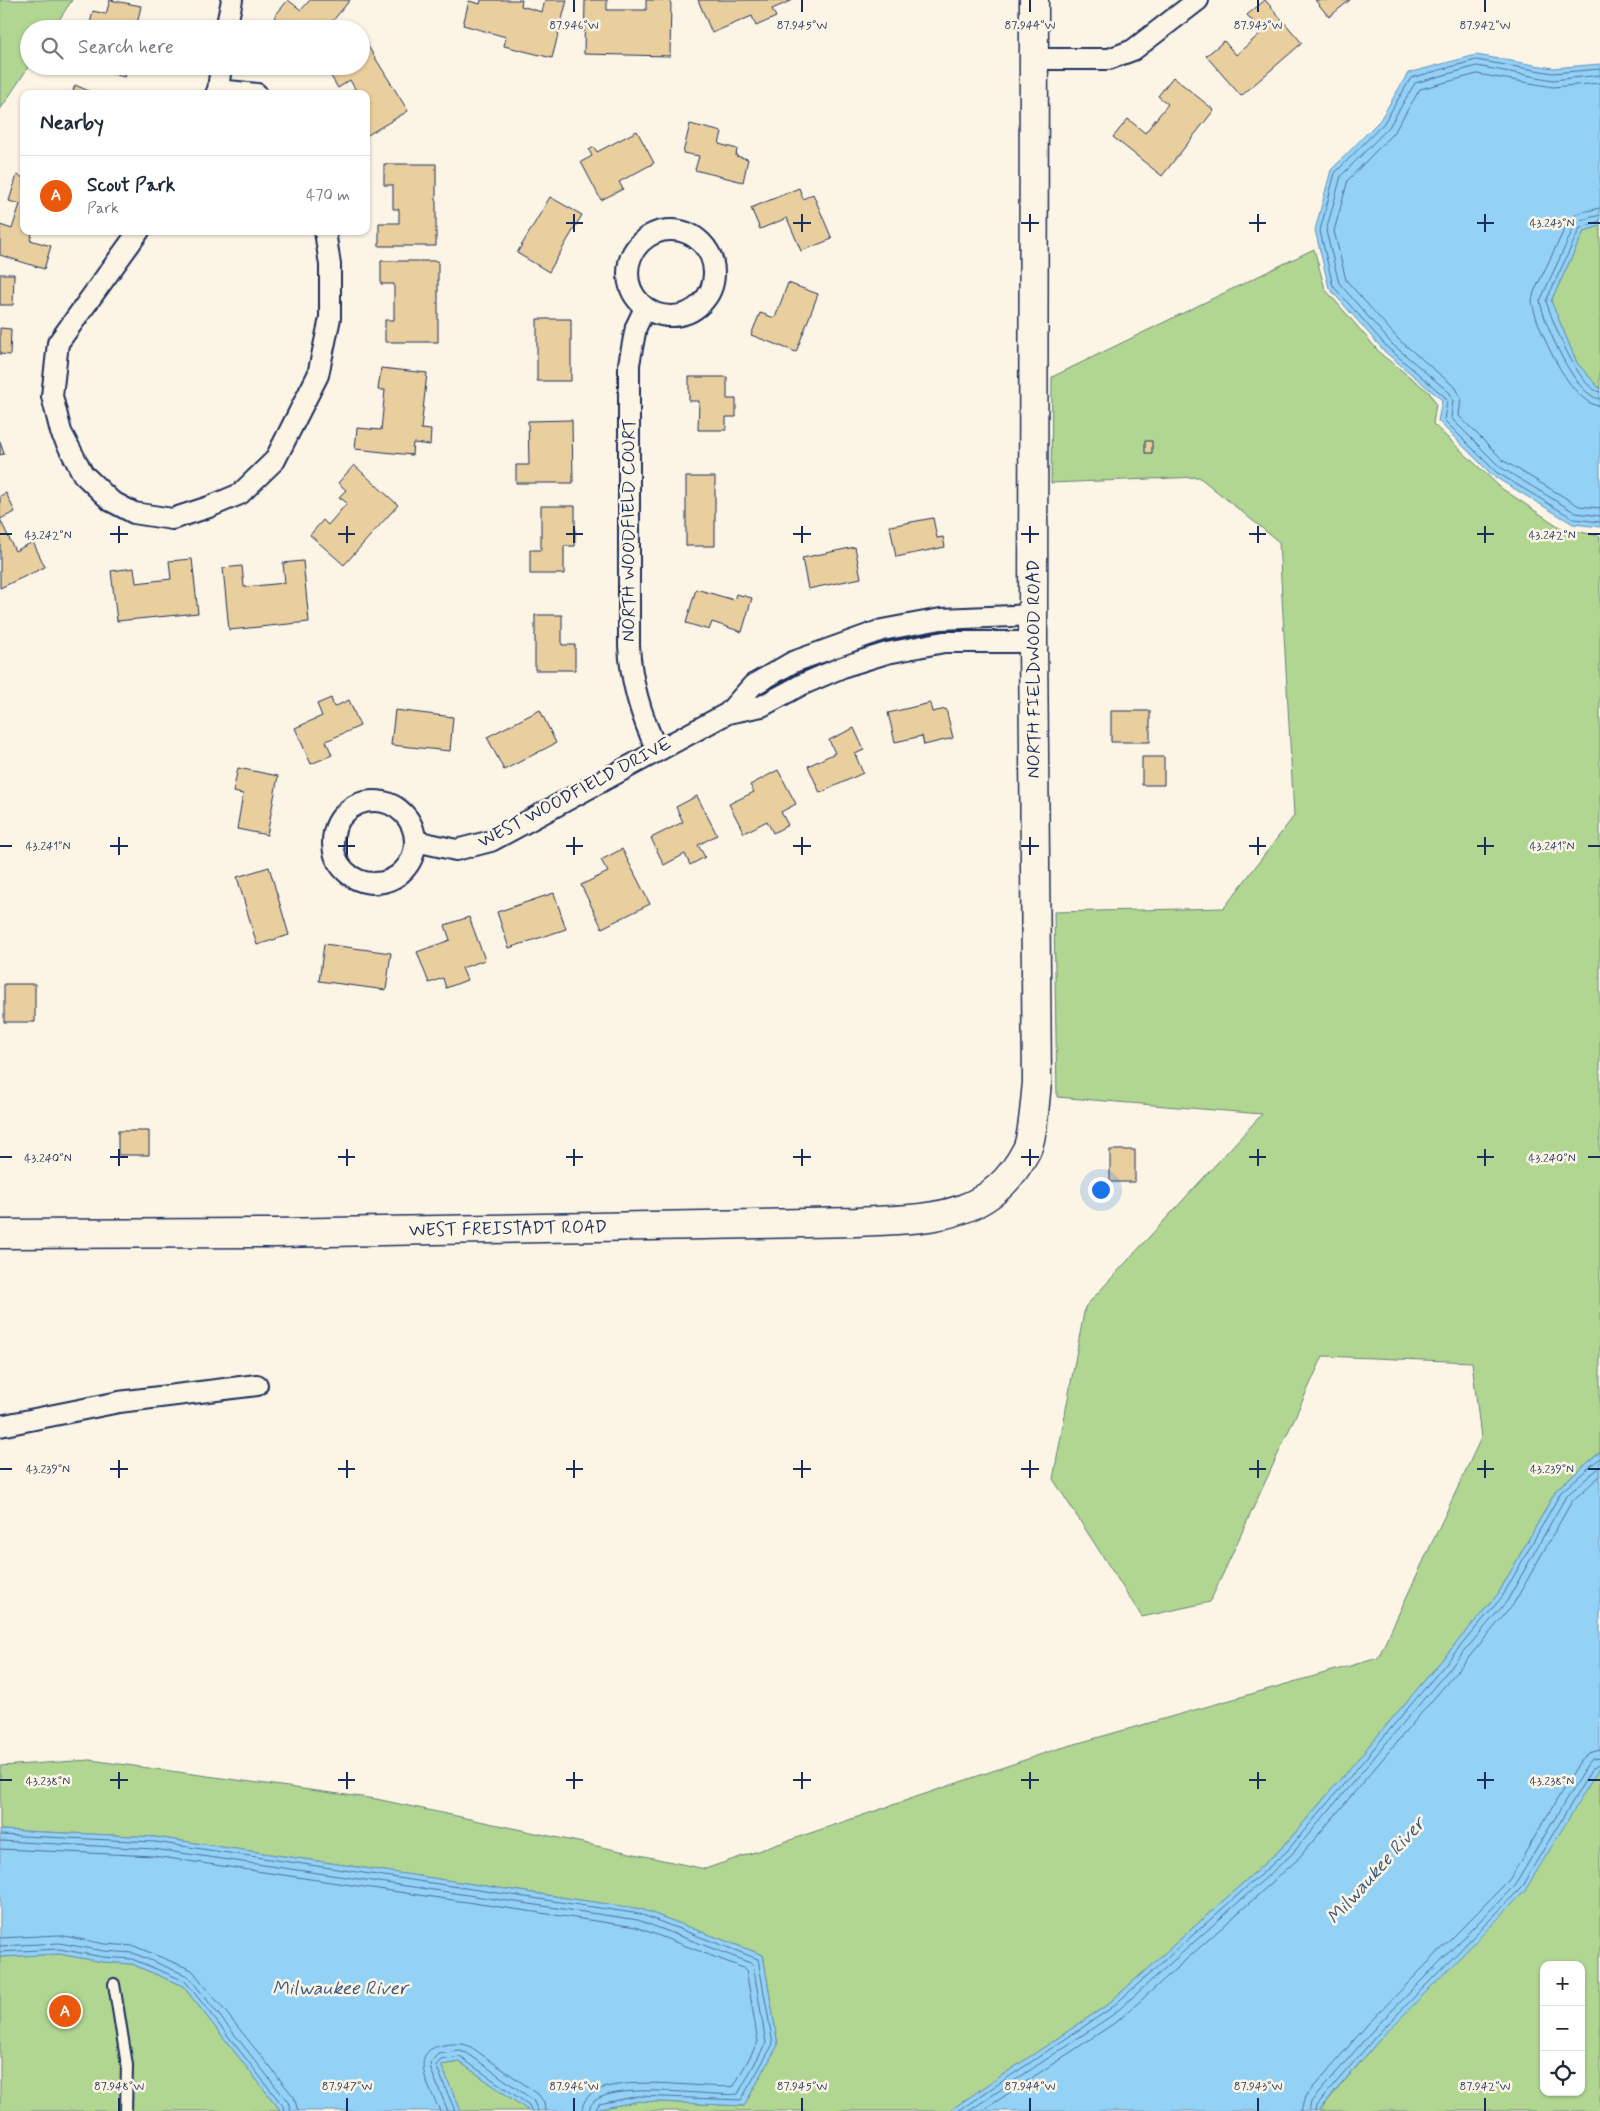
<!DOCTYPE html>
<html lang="en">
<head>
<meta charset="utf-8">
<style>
  :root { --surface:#fff; --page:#f2f2f3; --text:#1f2937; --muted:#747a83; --line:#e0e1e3; --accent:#ea580c }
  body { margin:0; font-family:Mynerve,sans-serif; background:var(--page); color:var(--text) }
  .controls { position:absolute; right:15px; bottom:15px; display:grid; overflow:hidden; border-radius:10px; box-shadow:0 1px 4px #0004 }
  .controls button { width:45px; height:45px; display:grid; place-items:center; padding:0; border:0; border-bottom:1px solid var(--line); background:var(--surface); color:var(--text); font:25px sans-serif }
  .you { position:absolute; left:1100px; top:1189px; width:18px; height:18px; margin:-12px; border:4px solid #fff; border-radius:50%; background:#1a73e8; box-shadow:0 0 0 8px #1a73e833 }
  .badge { display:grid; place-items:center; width:32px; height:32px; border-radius:50%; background:var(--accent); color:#fff; font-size:16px; font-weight:700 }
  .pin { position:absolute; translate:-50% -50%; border:2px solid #fff; box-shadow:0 1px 5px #0006 }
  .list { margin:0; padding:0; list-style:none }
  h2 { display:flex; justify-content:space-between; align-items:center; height:65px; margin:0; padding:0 20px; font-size:21px }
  h2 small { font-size:16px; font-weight:400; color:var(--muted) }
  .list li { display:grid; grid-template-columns:32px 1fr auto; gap:15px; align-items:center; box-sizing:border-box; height:80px; padding:0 20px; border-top:1px solid var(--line) }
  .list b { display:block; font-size:19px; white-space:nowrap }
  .list p { margin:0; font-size:16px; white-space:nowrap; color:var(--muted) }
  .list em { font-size:16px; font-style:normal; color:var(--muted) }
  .icon { flex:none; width:28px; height:28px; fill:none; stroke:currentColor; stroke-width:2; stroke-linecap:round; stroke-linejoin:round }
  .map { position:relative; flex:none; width:1600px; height:2111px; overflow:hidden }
  .search { position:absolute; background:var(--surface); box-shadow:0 1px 4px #0004; left:20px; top:20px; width:350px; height:55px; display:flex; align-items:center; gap:12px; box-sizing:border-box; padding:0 18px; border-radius:28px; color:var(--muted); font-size:19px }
  .panel { position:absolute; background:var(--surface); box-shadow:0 1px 4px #0004; left:20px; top:90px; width:350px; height:145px; border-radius:10px }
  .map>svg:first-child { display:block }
  .green { fill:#b1d692; stroke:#668278; fill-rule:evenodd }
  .water { fill:#94d2f5; stroke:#6491b9 }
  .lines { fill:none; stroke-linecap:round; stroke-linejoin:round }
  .shore { stroke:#4b709a; stroke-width:1 }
  .building { fill:#e9cf9e; stroke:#1b2f5e }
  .lane-casing { stroke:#1b2f5e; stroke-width:14 }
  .street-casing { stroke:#1b2f5e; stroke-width:24 }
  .secondary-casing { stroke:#1b2f5e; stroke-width:31 }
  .lane { stroke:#fcf5e5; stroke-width:10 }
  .street { stroke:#fcf5e5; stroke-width:20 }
  .secondary { stroke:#fcf5e5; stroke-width:28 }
  .ticks { fill:none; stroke:#1b2f5e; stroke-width:2 }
  .labels { text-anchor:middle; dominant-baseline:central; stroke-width:5; stroke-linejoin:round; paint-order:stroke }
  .street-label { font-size:18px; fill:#1b2f5e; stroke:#fcf5e5 }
  .water-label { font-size:19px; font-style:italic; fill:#395884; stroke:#fcf5e5 }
  .ticks-label { font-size:12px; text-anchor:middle; fill:#1b2f5e; stroke:#fcf5e5; stroke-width:5; stroke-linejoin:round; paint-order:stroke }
</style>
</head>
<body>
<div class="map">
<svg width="1600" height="2111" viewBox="0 0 1600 2111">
  <rect width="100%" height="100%" fill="#fcf5e5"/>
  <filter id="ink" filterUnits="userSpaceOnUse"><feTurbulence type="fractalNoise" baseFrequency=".02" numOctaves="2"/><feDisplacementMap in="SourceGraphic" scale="10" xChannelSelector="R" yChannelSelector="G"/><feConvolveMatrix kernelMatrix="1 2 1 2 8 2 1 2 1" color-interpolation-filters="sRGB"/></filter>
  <g filter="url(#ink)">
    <path class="green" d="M 0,0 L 72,0 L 53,29 L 29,29 L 29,66 L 0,110 Z
      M 1600,226 L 1600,389 L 1577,363 L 1551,301 L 1584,231 Z
      M 1314,249 L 1325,289 L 1382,355 L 1429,392 L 1436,404 L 1433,424 L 1501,488 L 1561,528 L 1600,536 L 1600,1452 L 1557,1489 L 1498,1594 L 1283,1847 L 1107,2005 L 949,2111 L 589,2111 L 639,2101 L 744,2106 L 778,2045 L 763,1955 L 641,1909 L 155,1837 L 0,1830 L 0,1766 L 90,1760 L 376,1799 L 705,1869 L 1054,1750 L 1378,1658 L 1481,1438 L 1472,1362 L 1323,1356 L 1210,1602 L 1142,1617 L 1053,1479 L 1085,1307 L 1262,1114 L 1057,1097 L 1054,912 L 1224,908 L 1294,816 L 1279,542 L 1199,477 L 1051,483 L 1052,377 Z
      M 1600,1767 L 1600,2111 L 1319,2111 L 1381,2038 ZM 1544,1965 L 1581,1965 L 1581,2092 L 1544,2092 Z
      M 59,1954 L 103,1962 L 132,1964 L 183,1986 L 281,2111 L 0,2111 L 0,1957 Z
      M 460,2062 L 529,2111 L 461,2111 L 441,2065 Z"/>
    <path class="water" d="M 1476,55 L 1553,68 L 1600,64 L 1600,226 L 1584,231 L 1551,301 L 1577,363 L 1600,389 L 1600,527 L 1573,524 L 1493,476 L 1438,421 L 1442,400 L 1385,352 L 1329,288 L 1315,230 L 1331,170 L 1380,120 L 1408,73 Z
      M 1600,1452 L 1600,1767 L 1524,1892 L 1381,2038 L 1318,2111 L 949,2111 L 1107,2005 L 1283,1847 L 1498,1594 L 1557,1489 Z
      M 0,1830 L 155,1837 L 641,1909 L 763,1955 L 778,2045 L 744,2106 L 639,2101 L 589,2111 L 529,2111 L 460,2062 L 441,2065 L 461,2111 L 281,2111 L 183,1986 L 132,1964 L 103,1962 L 59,1954 L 0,1957 Z"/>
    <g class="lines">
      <path class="shore" d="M 1600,69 L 1553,73 L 1476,60 L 1411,78 L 1384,123 L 1335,173 L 1320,231 L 1333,286 L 1388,348 L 1445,397 L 1447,401 L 1444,420 L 1496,472 L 1574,519 L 1600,522
        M 1600,75 L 1553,80 L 1477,66 L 1415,83 L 1389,127 L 1341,176 L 1326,231 L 1339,283 L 1392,344 L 1450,393 L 1453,400 L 1451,418 L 1500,467 L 1576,513 L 1600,516
        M 1600,83 L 1553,87 L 1477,74 L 1420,89 L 1395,131 L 1348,180 L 1334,231 L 1346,280 L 1398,339 L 1456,388 L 1461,398 L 1459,416 L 1504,461 L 1579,506 L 1600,508
        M 1600,208 L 1578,213 L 1569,220 L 1534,292 L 1532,301 C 1536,327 1571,405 1600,406
        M 1600,215 L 1581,220 L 1575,225 L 1540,301 C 1544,323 1575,397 1600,399
        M 1600,221 L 1580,228 L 1546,301 C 1552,320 1579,390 1600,392
        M 0,1835 L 155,1842 L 640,1914 L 758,1959 L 773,2044 L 741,2100 L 639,2096 L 599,2104 L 595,2111
        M 0,1841 L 154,1849 L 638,1920 L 753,1964 L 766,2043 L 738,2094 C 714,2098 591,2076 589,2111
        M 0,1849 L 154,1856 L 636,1927 L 746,1969 L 758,2042 L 734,2086 C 705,2091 583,2065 582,2111
        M 0,1938 L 59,1935 L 105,1944 L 134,1946 L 192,1970 L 294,2097 L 298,2111
        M 0,1946 L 59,1943 L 104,1951 L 133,1953 L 188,1976 L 288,2102 L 291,2111
        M 0,1952 L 59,1949 L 103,1957 L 132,1959 L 185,1981 L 283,2106 L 284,2111
        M 440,2111 C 431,2090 405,2050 444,2045 C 454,2044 462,2042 471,2047 L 538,2094 L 544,2102 L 545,2111
        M 448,2111 L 431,2070 L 430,2063 L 438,2054 L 459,2051 L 467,2053 L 533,2100 L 538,2111
        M 455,2111 L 436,2065 L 441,2060 L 460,2057 L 529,2105 L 532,2111
        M 958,2111 L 1110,2009 L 1287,1851 L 1502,1597 L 1561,1492 L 1600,1458
        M 969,2111 L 1114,2014 L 1291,1855 L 1507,1601 L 1566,1496 L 1600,1467
        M 982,2111 L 1119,2020 L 1297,1860 L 1513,1605 L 1572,1501 L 1600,1476
        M 1301,2111 L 1305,2097 L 1367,2025 L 1509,1880 L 1580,1761 L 1589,1753 L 1600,1750
        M 1309,2111 L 1311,2102 L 1373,2030 L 1515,1885 L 1587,1765 L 1592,1759 L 1600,1758
        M 1315,2111 L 1316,2106 L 1377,2035 L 1520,1889 L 1592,1769 L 1600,1764"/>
    </g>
    <path class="building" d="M 110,0 L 141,6 L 136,29 L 89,28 L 93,11 L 106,14 Z
      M 288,0 L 301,10 L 310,0 L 350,0 L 326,29 L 289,29 L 274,17 Z
      M 481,0 L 522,0 L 521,6 L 542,12 L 545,0 L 567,0 L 552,58 L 504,46 L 506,37 L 463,25 L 469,1 L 480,4 Z
      M 585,0 L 607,0 L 607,10 L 646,10 L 646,0 L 671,0 L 670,56 L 584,54 Z
      M 698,0 L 793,0 L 772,9 L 776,17 L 756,26 L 752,16 L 712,33 Z
      M 1265,0 L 1302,43 L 1241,96 L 1206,56 L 1224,41 L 1236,55 L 1262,32 L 1247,15 Z
      M 1315,0 L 1350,0 L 1329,17 Z
      M 366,43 L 408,111 L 366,136 L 366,94 L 358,94 L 350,80 L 338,88 L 326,68 L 361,66 L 361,46 Z
      M 92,66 L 128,66 L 125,77 L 91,69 Z
      M 1173,77 L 1214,110 L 1162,176 L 1113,137 L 1128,119 L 1145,133 L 1168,104 L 1158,96 Z
      M 75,85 L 96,94 L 72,94 Z
      M 690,124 L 722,132 L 719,144 L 737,149 L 736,156 L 748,159 L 743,182 L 695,170 L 699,156 L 683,153 Z
      M 637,131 L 654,163 L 619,182 L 623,189 L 601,200 L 581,162 L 592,156 L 589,150 L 594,147 L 597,152 Z
      M 384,164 L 436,164 L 436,246 L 379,246 L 379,223 L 399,223 L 399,209 L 393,209 L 393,185 L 384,185 Z
      M 17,175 L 24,178 L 24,231 L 33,231 L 30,240 L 51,246 L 44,269 L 0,255 L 0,225 L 12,229 L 20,204 L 9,201 Z
      M 799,188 L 803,199 L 813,194 L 832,239 L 801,251 L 787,218 L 760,229 L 751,208 Z
      M 550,197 L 582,215 L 549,272 L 517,253 Z
      M 381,261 L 438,261 L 438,342 L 385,342 L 385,320 L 394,320 L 394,284 L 381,284 Z
      M 0,274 L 14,274 L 13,305 L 0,305 Z
      M 788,283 L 818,294 L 796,352 L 751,335 L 760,313 L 775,318 Z
      M 537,319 L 571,319 L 571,381 L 537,381 Z
      M 0,328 L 11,329 L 10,355 L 0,354 Z
      M 381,368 L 427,373 L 421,429 L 431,430 L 430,445 L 413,443 L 412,455 L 355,449 L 357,428 L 381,430 L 385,390 L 378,390 Z
      M 689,377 L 727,377 L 727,399 L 736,399 L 736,417 L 726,417 L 726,430 L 698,430 L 699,401 L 689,401 Z
      M 572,420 L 573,483 L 516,483 L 516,465 L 529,465 L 528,421 Z
      M 0,441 L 4,454 L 0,455 Z
      M 1145,441 L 1152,441 L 1152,453 L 1145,453 Z
      M 354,465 L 398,505 L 344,565 L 310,535 L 323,520 L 328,525 L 347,503 L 339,497 L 346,490 L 338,483 Z
      M 686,477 L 715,477 L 715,546 L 686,546 Z
      M 6,493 L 15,512 L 0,519 L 0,496 Z
      M 541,506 L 575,506 L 575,546 L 564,546 L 564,574 L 530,574 L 530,550 L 541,550 Z
      M 933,518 L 937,538 L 943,537 L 945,547 L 896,557 L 890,526 Z
      M 0,519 L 15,551 L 33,542 L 45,567 L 0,588 Z
      M 855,547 L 861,578 L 808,589 L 802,558 Z
      M 192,559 L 198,613 L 117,621 L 111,571 L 134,568 L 136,583 L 171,579 L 169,561 Z
      M 303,561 L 309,622 L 229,630 L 223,568 L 242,566 L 244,587 L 285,583 L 283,563 Z
      M 696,589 L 734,600 L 736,594 L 752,598 L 742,632 L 712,622 L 709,630 L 686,623 Z
      M 535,615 L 562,615 L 562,645 L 575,645 L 575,670 L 535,670 Z
      M 331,698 L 334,707 L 349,700 L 360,726 L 326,741 L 332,755 L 311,764 L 295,728 L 322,716 L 317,704 Z
      M 930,703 L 932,712 L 946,709 L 953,738 L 924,745 L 922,736 L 895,742 L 888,713 Z
      M 395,710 L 453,717 L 450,751 L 391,745 Z
      M 540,710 L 556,743 L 504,770 L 487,737 Z
      M 1111,711 L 1150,711 L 1150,742 L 1111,742 Z
      M 854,728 L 864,750 L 855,754 L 863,773 L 820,793 L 808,766 L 835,753 L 829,740 Z
      M 1142,757 L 1164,757 L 1164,785 L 1142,785 Z
      M 238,768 L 278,776 L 267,835 L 237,829 L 243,794 L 233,792 Z
      M 778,770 L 796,804 L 781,812 L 788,825 L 773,833 L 767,821 L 744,833 L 729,804 L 754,792 L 750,785 Z
      M 697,796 L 717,835 L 698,845 L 705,857 L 690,865 L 685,854 L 664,865 L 651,838 L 683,822 L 676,807 Z
      M 622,849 L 650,904 L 602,928 L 581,885 L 608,872 L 601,860 Z
      M 269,867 L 289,935 L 257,945 L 237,877 Z
      M 554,893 L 566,929 L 509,948 L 497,912 Z
      M 469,917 L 485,960 L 462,968 L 467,980 L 446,988 L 443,978 L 429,983 L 417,952 L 450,940 L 445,925 Z
      M 324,944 L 391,953 L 386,990 L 319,981 Z
      M 4,984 L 35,984 L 35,1022 L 4,1022 Z
      M 118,1131 L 149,1131 L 149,1155 L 118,1155 Z
      M 1110,1150 L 1135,1150 L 1135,1182 L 1110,1182 Z"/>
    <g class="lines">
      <defs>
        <path id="lane" d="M 114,1984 L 127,2065 L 126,2111"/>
        <path id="street" d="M 226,29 L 232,0
          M 1034,59 L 1109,59 L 1133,50 L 1198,0
          M 218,90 L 221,66
          M 216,94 L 218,90 L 257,94
          M628 273a43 43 0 1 1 86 0a43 43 0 1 1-86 0Z
          M 139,231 L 58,343 L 52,396 L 61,432 L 83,474 L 111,501 L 134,513 L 172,519 L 209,507 L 240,494 L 275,460 L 318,375 L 330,318 L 330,265 L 325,231
          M 645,308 L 636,327 L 629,364 L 629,646 C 631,684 641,716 657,750
          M 728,713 L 753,685 L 793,662 L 882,630 L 941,619 L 1033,615
          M333 842a41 41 0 1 1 82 0a41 41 0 1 1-82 0Z
          M 416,841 L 456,850 L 491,841 L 728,713 L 762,706 L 801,685 L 845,666 L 887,653 L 944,642 L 1033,642
          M 0,1426 L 119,1402 L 257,1385"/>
        <path id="secondary" d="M 0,1234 L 275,1233 L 856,1222 C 925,1218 989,1223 1026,1151 C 1033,1139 1035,1099 1037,1083 L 1033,642 L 1034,0"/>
      </defs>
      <use href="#lane" class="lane-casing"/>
      <use href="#street" class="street-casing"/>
      <use href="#secondary" class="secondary-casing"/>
      <use href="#lane" class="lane"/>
      <use href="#street" class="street"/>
      <use href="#secondary" class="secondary"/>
    </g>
  </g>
  <path class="ticks" d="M 574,0 L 574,12M 802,0 L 802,12M 1030,0 L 1030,12M 1258,0 L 1258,12M 1485,0 L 1485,12M 574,214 L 574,232M 802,214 L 802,232M 1030,214 L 1030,232M 1258,214 L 1258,232M 1485,214 L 1485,232M 566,223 L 583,223M 793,223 L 811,223M 1021,223 L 1039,223M 1249,223 L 1266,223M 1477,223 L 1494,223M 1588,223 L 1600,223M 119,526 L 119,543M 347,526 L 347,543M 574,526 L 574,543M 802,526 L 802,543M 1030,526 L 1030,543M 1258,526 L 1258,543M 1485,526 L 1485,543M 0,534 L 12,534M 110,534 L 128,534M 338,534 L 355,534M 566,534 L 583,534M 793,534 L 811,534M 1021,534 L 1039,534M 1249,534 L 1266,534M 1477,534 L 1494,534M 1588,534 L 1600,534M 119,837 L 119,855M 347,837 L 347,855M 574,837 L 574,855M 802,837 L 802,855M 1030,837 L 1030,855M 1258,837 L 1258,855M 1485,837 L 1485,855M 0,846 L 12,846M 110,846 L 128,846M 338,846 L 355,846M 566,846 L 583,846M 793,846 L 811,846M 1021,846 L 1039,846M 1249,846 L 1266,846M 1477,846 L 1494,846M 1588,846 L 1600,846M 119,1149 L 119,1166M 347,1149 L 347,1166M 574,1149 L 574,1166M 802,1149 L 802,1166M 1030,1149 L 1030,1166M 1258,1149 L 1258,1166M 1485,1149 L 1485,1166M 0,1157 L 12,1157M 110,1157 L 128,1157M 338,1157 L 355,1157M 566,1157 L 583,1157M 793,1157 L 811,1157M 1021,1157 L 1039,1157M 1249,1157 L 1266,1157M 1477,1157 L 1494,1157M 1588,1157 L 1600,1157M 119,1460 L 119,1478M 347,1460 L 347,1478M 574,1460 L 574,1478M 802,1460 L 802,1478M 1030,1460 L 1030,1478M 1258,1460 L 1258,1478M 1485,1460 L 1485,1478M 0,1469 L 12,1469M 110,1469 L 128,1469M 338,1469 L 355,1469M 566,1469 L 583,1469M 793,1469 L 811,1469M 1021,1469 L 1039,1469M 1249,1469 L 1266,1469M 1477,1469 L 1494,1469M 1588,1469 L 1600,1469M 119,1772 L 119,1789M 347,1772 L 347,1789M 574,1772 L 574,1789M 802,1772 L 802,1789M 1030,1772 L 1030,1789M 1258,1772 L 1258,1789M 1485,1772 L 1485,1789M 0,1780 L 12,1780M 110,1780 L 128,1780M 338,1780 L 355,1780M 566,1780 L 583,1780M 793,1780 L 811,1780M 1021,1780 L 1039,1780M 1249,1780 L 1266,1780M 1477,1780 L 1494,1780M 1588,1780 L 1600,1780M 119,2098 L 119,2111M 347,2098 L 347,2111M 574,2098 L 574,2111M 802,2098 L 802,2111M 1030,2098 L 1030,2111M 1258,2098 L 1258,2111M 1485,2098 L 1485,2111"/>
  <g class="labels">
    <g class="street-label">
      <text transform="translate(629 530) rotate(-90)">NORTH WOODFIELD COURT</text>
      <text transform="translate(1034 669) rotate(-90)">NORTH FIELDWOOD ROAD</text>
      <text transform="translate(575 793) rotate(-28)">WEST WOODFIELD DRIVE</text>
      <text transform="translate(508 1229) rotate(-1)">WEST FREISTADT ROAD</text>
    </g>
    <g class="water-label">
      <text transform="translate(1376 1871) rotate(-48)">Milwaukee River</text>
      <text x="340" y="1988">Milwaukee River</text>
    </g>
  </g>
  <g class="ticks-label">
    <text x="574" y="29">87.946°W</text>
    <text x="802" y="29">87.945°W</text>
    <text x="1030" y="29">87.944°W</text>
    <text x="1258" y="29">87.943°W</text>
    <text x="1485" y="29">87.942°W</text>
    <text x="1552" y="227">43.243°N</text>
    <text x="48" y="539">43.242°N</text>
    <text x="1552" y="539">43.242°N</text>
    <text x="48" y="850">43.241°N</text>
    <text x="1552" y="850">43.241°N</text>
    <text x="48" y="1162">43.240°N</text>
    <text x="1552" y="1162">43.240°N</text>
    <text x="48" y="1473">43.239°N</text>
    <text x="1552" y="1473">43.239°N</text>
    <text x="48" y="1785">43.238°N</text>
    <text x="1552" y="1785">43.238°N</text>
    <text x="119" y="2090">87.948°W</text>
    <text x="347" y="2090">87.947°W</text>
    <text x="574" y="2090">87.946°W</text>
    <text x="802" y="2090">87.945°W</text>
    <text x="1030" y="2090">87.944°W</text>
    <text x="1258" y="2090">87.943°W</text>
    <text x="1485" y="2090">87.942°W</text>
  </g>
</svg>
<div class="controls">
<button>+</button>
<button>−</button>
<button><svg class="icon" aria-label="locate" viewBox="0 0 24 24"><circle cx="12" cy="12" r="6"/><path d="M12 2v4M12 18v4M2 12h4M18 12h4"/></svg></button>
</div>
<div class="you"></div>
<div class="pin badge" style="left:65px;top:2011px">A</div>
<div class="search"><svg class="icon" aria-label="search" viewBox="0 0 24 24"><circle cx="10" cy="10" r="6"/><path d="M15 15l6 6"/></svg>Search here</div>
<section class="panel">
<h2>Nearby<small></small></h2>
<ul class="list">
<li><span class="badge">A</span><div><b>Scout Park</b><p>Park</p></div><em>470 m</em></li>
</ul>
</section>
</div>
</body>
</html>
